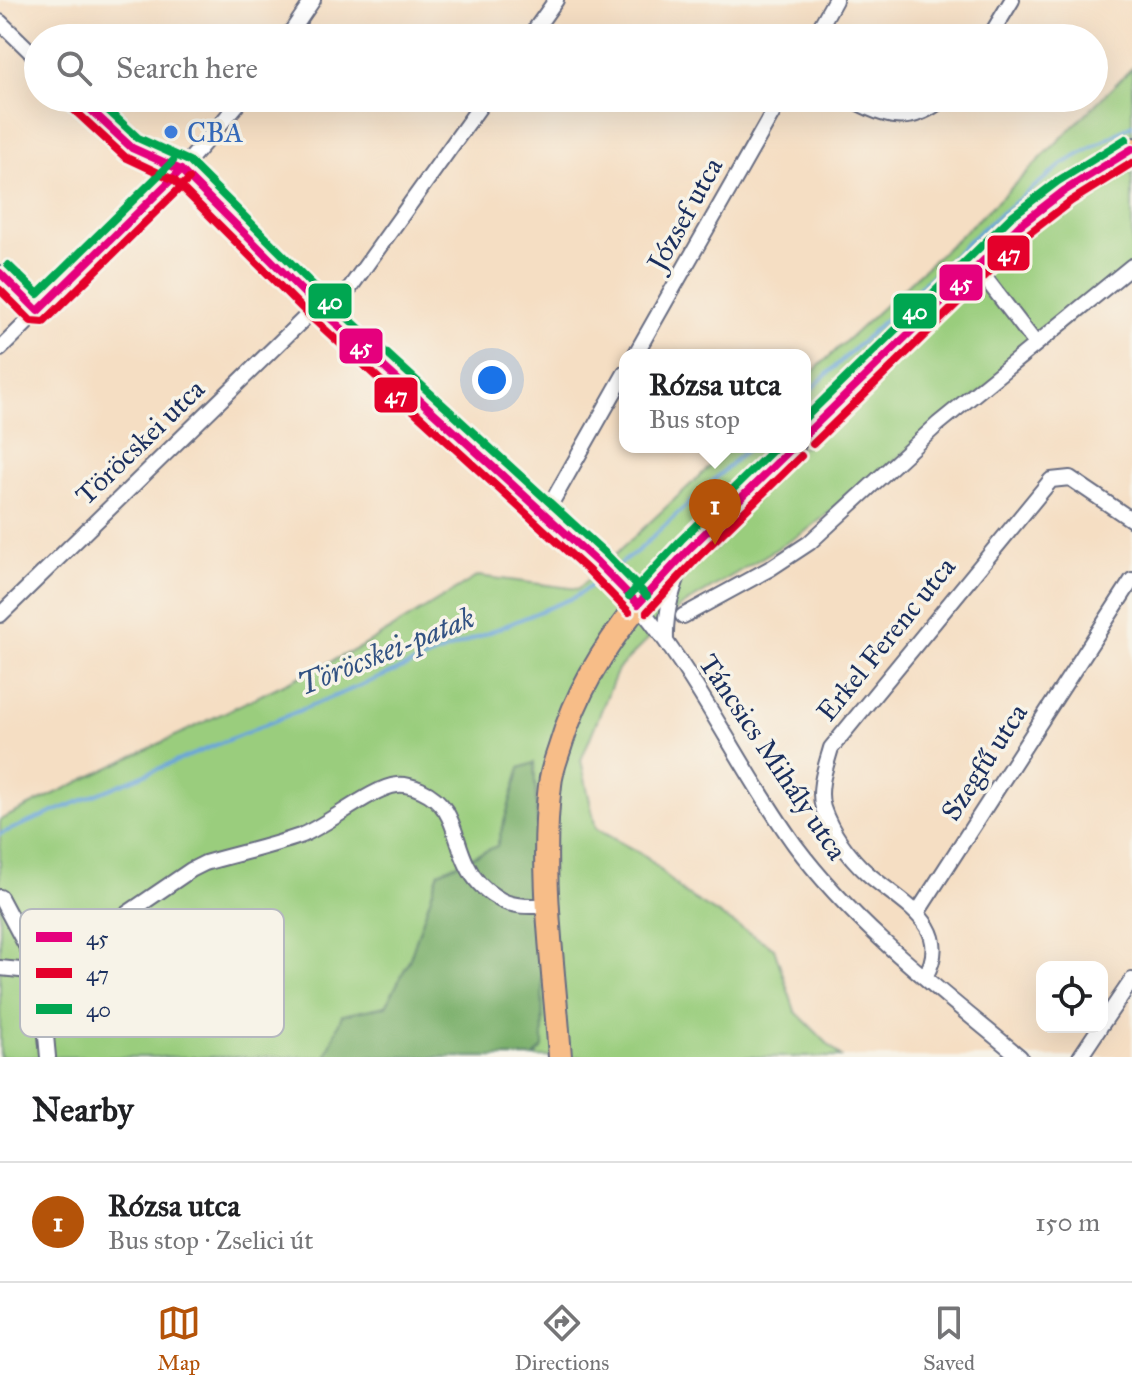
<!DOCTYPE html>
<html lang="en">
<head>
<meta charset="utf-8">
<style>
  :root { --surface:#fff; --page:#f6f6f6; --text:#202124; --muted:#757577; --line:#e0e0e0; --accent:#b45309 }
  body { margin:0; font-family:"IM FELL Great Primer",serif; background:var(--page); color:var(--text) }
  .controls { position:absolute; right:24px; bottom:24px; display:grid; overflow:hidden; border-radius:16px; box-shadow:0 8px 32px #0002 }
  .controls button { width:72px; height:72px; display:grid; place-items:center; padding:0; border:0; border-bottom:2px solid var(--line); background:var(--surface); color:var(--text); font:40px sans-serif }
  .you { position:absolute; left:492px; top:380px; width:28px; height:28px; margin:-20px; border:6px solid #fff; border-radius:50%; background:#1a73e8; box-shadow:0 0 0 12px #1a73e833 }
  .badge { display:grid; place-items:center; width:52px; height:52px; border-radius:50%; background:var(--accent); color:#fff; font-size:26px; font-weight:700 }
  .pin { position:absolute; translate:-50% -66px; filter:drop-shadow(0 2px 4px #0008) }
  .pin::after { content:''; position:absolute; top:42px; width:28px; height:24px; background:inherit; clip-path:polygon(0 0,100% 0,50% 100%) }
  .popup { position:absolute; left:619px; top:349px; width:192px; height:104px; box-sizing:border-box; display:grid; place-content:center; border-radius:16px; background:var(--surface); filter:drop-shadow(0 2px 6px #0005); font-size:26px; white-space:nowrap; color:var(--muted) }
  .popup b { font-size:30px; color:var(--text) }
  .popup::after { content:''; position:absolute; left:50%; top:100%; margin-left:-16px; border:16px solid transparent; border-top-color:var(--surface) }
  .list { margin:0; padding:0; list-style:none }
  h2 { display:flex; justify-content:space-between; align-items:center; height:104px; margin:0; padding:0 32px; font-size:34px }
  h2 small { font-size:26px; font-weight:400; color:var(--muted) }
  .list li { display:grid; grid-template-columns:52px 1fr auto; gap:24px; align-items:center; box-sizing:border-box; height:120px; padding:0 32px; border-top:2px solid var(--line) }
  .list b { display:block; font-size:30px; white-space:nowrap }
  .list p { margin:0; font-size:26px; white-space:nowrap; color:var(--muted) }
  .list em { font-size:26px; font-style:normal; color:var(--muted) }
  .icon { flex:none; width:44px; height:44px; fill:none; stroke:currentColor; stroke-width:2; stroke-linecap:round; stroke-linejoin:round }
  .map { position:relative; flex:none; width:1132px; height:1057px; overflow:hidden }
  .search { position:absolute; background:var(--surface); box-shadow:0 8px 32px #0002; left:24px; right:24px; top:24px; height:88px; display:flex; align-items:center; gap:20px; box-sizing:border-box; padding:0 28px; border-radius:44px; color:var(--muted); font-size:30px }
  .sheet { height:224px; background:var(--surface) }
  nav { display:flex; justify-content:space-around; align-items:center; box-sizing:border-box; height:112px; border-top:2px solid var(--line); background:var(--surface); font-size:22px; color:var(--muted) }
  nav a { display:grid; justify-items:center; gap:4px }
  nav .on { color:var(--accent) }
  .map>svg:first-child { display:block }
  .green { fill:#9acd7d; stroke:#5a7e6e; stroke-width:2 }
  .forest { fill:#7bb06c; stroke:#4b7065; stroke-width:2 }
  .lines { fill:none; stroke-linecap:round; stroke-linejoin:round }
  .stream { stroke:#69a4da; stroke-width:4 }
  .street-casing { stroke:#676c81; stroke-width:18 }
  .primary-casing { stroke:#676c81; stroke-width:26 }
  .street { stroke:#fff; stroke-width:14 }
  .primary { stroke:#f7bd88; stroke-width:22 }
  .bus-1-casing { stroke:#f7f3e8; stroke-width:14 }
  .bus-2-casing { stroke:#f7f3e8; stroke-width:14 }
  .bus-3-casing { stroke:#f7f3e8; stroke-width:14 }
  .bus-1 { stroke:#e5007d; stroke-width:8 }
  .bus-2 { stroke:#e4002b; stroke-width:8 }
  .bus-3 { stroke:#00a651; stroke-width:8 }
  .shop-dot { fill:#3f7fe0; stroke:#f7f3e8; stroke-width:3 }
  .labels { text-anchor:middle; dominant-baseline:central; stroke-width:7; stroke-linejoin:round; paint-order:stroke }
  .shop-label { font-size:28px; fill:#366cbe; stroke:#f7f3e8; text-anchor:start }
  .street-label { font-size:28px; fill:#1b2f5e; stroke:#f7f3e8 }
  .water-label { font-size:30px; font-style:italic; fill:#325283; stroke:#f7f3e8 }
  .key { fill:#f7f3e8; stroke:#b5b8bf; stroke-width:2 }
  .key-label { font-size:22px; fill:#1b2f5e }
  .line-badge { stroke:#f7f3e8; stroke-width:3 }
  .badge-label { font-size:22px; text-anchor:middle; font-weight:bold; fill:#fff }
</style>
</head>
<body>
<div class="map">
<svg width="1132" height="1057" viewBox="0 0 1132 1057">
  <rect width="100%" height="100%" fill="#f7f3e8"/>
  <filter id="ink" filterUnits="userSpaceOnUse"><feTurbulence type="fractalNoise" baseFrequency=".0125" numOctaves="2"/><feDisplacementMap in="SourceGraphic" scale="16" xChannelSelector="R" yChannelSelector="G"/><feConvolveMatrix kernelMatrix="1 2 1 2 8 2 1 2 1" color-interpolation-filters="sRGB"/></filter>
  <filter id="wash" filterUnits="userSpaceOnUse"><feTurbulence type="fractalNoise" baseFrequency=".006" numOctaves="4" result="noise"/><feDisplacementMap in="SourceGraphic" scale="32" xChannelSelector="R" yChannelSelector="G"/><feGaussianBlur stdDeviation="1.8" result="paint"/><feColorMatrix in="noise" values="0 0 0 0 0 0 0 0 0 0 0 0 0 0 0 0 0 1.4 0 .05"/><feComposite in="paint" operator="in"/></filter>
  <g filter="url(#wash)">
    <rect width="100%" height="100%" fill="#f5dec3"/>
    <path class="green" d="M 1132,68 L 1132,272 L 806,531 L 680,607 L 618,669 L 581,760 L 596,829 L 647,857 L 684,893 L 774,948 L 795,1011 L 841,1057 L 534,1057 L 543,1047 L 541,898 L 534,763 L 520,768 L 497,846 L 439,872 L 409,961 L 386,1006 L 342,1015 L 326,1057 L 0,1057 L 0,820 L 363,646 L 478,576 L 578,589 L 731,447 L 805,447 L 805,379 L 1003,196 Z"/>
    <path class="forest" d="M 534,763 L 541,898 L 543,1047 L 534,1057 L 326,1057 L 342,1015 L 386,1006 L 409,961 L 439,872 L 497,846 L 520,768 Z"/>
    <g class="lines">
      <path class="stream" d="M 805,395 L 984,227 L 1063,164 L 1132,125
        M 611,571 L 640,549 L 749,447
        M 0,834 L 575,597 L 604,576"/>
    </g>
  </g>
  <g filter="url(#ink)">
    <g class="lines">
      <defs>
        <path id="street" d="M 0,22 L 38,59
          M 287,38 L 313,0
          M 529,38 L 556,0
          M 814,38 L 835,0
          M 989,38 L 1012,0
          M 78,98 L 114,134 L 132,148 L 181,170 L 317,306 L 623,588 C 693,664 735,762 795,845 C 857,928 941,991 1020,1057
          M 849,98 C 884,118 910,127 944,98
          M 976,266 L 1036,344
          M 0,273 L 38,311
          M 329,317 L 486,98
          M 0,349 L 181,170 L 243,98
          M 635,355 L 781,98
          M 544,516 L 625,373
          M 0,615 L 317,306
          M 683,616 L 771,568 L 809,543 L 938,424 L 1132,266
          M 666,640 C 665,610 673,588 684,560
          M 0,897 L 40,972 L 48,1057
          M 917,913 L 1132,580
          M 0,968 L 40,972 L 54,970 L 119,919 L 191,870 L 205,863 C 236,854 269,847 300,836 C 328,825 373,787 397,785 C 405,784 414,787 421,790 C 455,805 453,837 467,865 C 473,878 484,890 496,897 C 511,908 531,906 549,906
          M 925,977 C 955,925 900,903 867,873 C 849,857 831,832 823,808 C 817,789 826,766 831,748 L 1051,480 L 1070,478 L 1132,520
          M 1102,1024 L 1132,980
          M 1080,1057 L 1100,1027"/>
        <path id="primary" d="M 805,435 L 1020,225 L 1064,191 L 1132,149
          M 560,1057 C 554,968 539,874 550,785 C 551,771 557,757 561,744 C 598,620 704,535 793,447"/>
      </defs>
      <use href="#street" class="street-casing"/>
      <use href="#primary" class="primary-casing"/>
      <use href="#street" class="street"/>
      <use href="#primary" class="primary"/>
      <defs>
        <path id="bus-1" d="M 78,98 L 132,148 L 181,170 L 317,306 L 597,562 L 638,604
          M 0,273 L 38,311 L 181,170
          M 805,435 L 1020,225 L 1064,191 L 1132,149
          M 638,604 L 689,549 L 793,447"/>
        <path id="bus-2" d="M 70,106 L 125,157 L 174,180 L 309,315 L 589,571 L 629,612
          M 0,290 L 31,321 L 44,322 L 189,179
          M 813,444 L 1028,234 L 1071,201 L 1132,163
          M 647,612 L 698,557 L 801,456"/>
        <path id="bus-3" d="M 95,98 L 138,138 L 189,161 L 325,297 L 605,553 L 647,596
          M 8,265 L 38,294 L 173,161
          M 805,418 L 1012,216 L 1058,181 L 1126,139
          M 629,596 L 681,540 L 776,447"/>
      </defs>
      <use href="#bus-1" class="bus-1-casing"/>
      <use href="#bus-2" class="bus-2-casing"/>
      <use href="#bus-3" class="bus-3-casing"/>
      <use href="#bus-1" class="bus-1"/>
      <use href="#bus-2" class="bus-2"/>
      <use href="#bus-3" class="bus-3"/>
    </g>
  </g>
  <circle class="shop-dot" cx="171" cy="132" r="8"/>
  <g class="labels">
    <g class="shop-label">
      <text x="187" y="132">CBA</text>
    </g>
    <g class="street-label">
      <text transform="translate(685 214) rotate(-61)">József utca</text>
      <text transform="translate(140 442) rotate(-44)">Töröcskei utca</text>
      <text transform="translate(886 639) rotate(-51)">Erkel Ferenc utca</text>
      <text transform="translate(773 757) rotate(56)">Táncsics Mihály utca</text>
      <text transform="translate(984 762) rotate(-57)">Szegfű utca</text>
    </g>
    <g class="water-label">
      <text transform="translate(386 651) rotate(-22)">Töröcskei-patak</text>
    </g>
  </g>
  <rect x="20" y="909" width="264" height="128" rx="12" class="key"/>
  <rect x="36" y="932" width="36" height="10" fill="#e5007d"/>
  <rect x="36" y="968" width="36" height="10" fill="#e4002b"/>
  <rect x="36" y="1004" width="36" height="10" fill="#00a651"/>
  <g class="key-label">
    <text x="86" y="945">45</text>
    <text x="86" y="981">47</text>
    <text x="86" y="1017">40</text>
  </g>
  <g class="line-badge">
    <rect x="986" y="234" width="45" height="38" rx="8" fill="#e4002b"/>
    <rect x="938" y="263" width="46" height="39" rx="8" fill="#e5007d"/>
    <rect x="307" y="282" width="46" height="38" rx="8" fill="#00a651"/>
    <rect x="892" y="292" width="46" height="38" rx="8" fill="#00a651"/>
    <rect x="338" y="327" width="46" height="38" rx="8" fill="#e5007d"/>
    <rect x="373" y="376" width="46" height="38" rx="8" fill="#e4002b"/>
  </g>
  <g class="badge-label">
    <text x="1009" y="261">47</text>
    <text x="961" y="290">45</text>
    <text x="330" y="309">40</text>
    <text x="915" y="319">40</text>
    <text x="361" y="354">45</text>
    <text x="396" y="403">47</text>
  </g>
</svg>
<div class="controls">
<button><svg class="icon" aria-label="locate" viewBox="0 0 24 24"><circle cx="12" cy="12" r="6"/><path d="M12 2v4M12 18v4M2 12h4M18 12h4"/></svg></button>
</div>
<div class="you"></div>
<div class="pin badge" style="left:715px;top:545px">1</div>
<div class="popup"><b>Rózsa utca</b>Bus stop</div>
<div class="search"><svg class="icon" aria-label="search" viewBox="0 0 24 24"><circle cx="10" cy="10" r="6"/><path d="M15 15l6 6"/></svg>Search here</div>
</div>
<section class="sheet">
<h2>Nearby<small></small></h2>
<ul class="list">
<li><span class="badge">1</span><div><b>Rózsa utca</b><p>Bus stop · Zselici út</p></div><em>150 m</em></li>
</ul>
</section>
<nav>
<a class="on"><svg class="icon" aria-label="map" viewBox="0 0 24 24"><path d="M3 6l6-2 6 2 6-2v14l-6 2-6-2-6 2zM9 4v14M15 6v14"/></svg>Map</a>
<a><svg class="icon" aria-label="directions" viewBox="0 0 24 24"><path d="M12 3l9 9-9 9-9-9zM9 14v-3h6M13 9l2 2-2 2"/></svg>Directions</a>
<a><svg class="icon" aria-label="saved" viewBox="0 0 24 24"><path d="M7 4h10v16l-5-4-5 4z"/></svg>Saved</a>
</nav>
</body>
</html>
